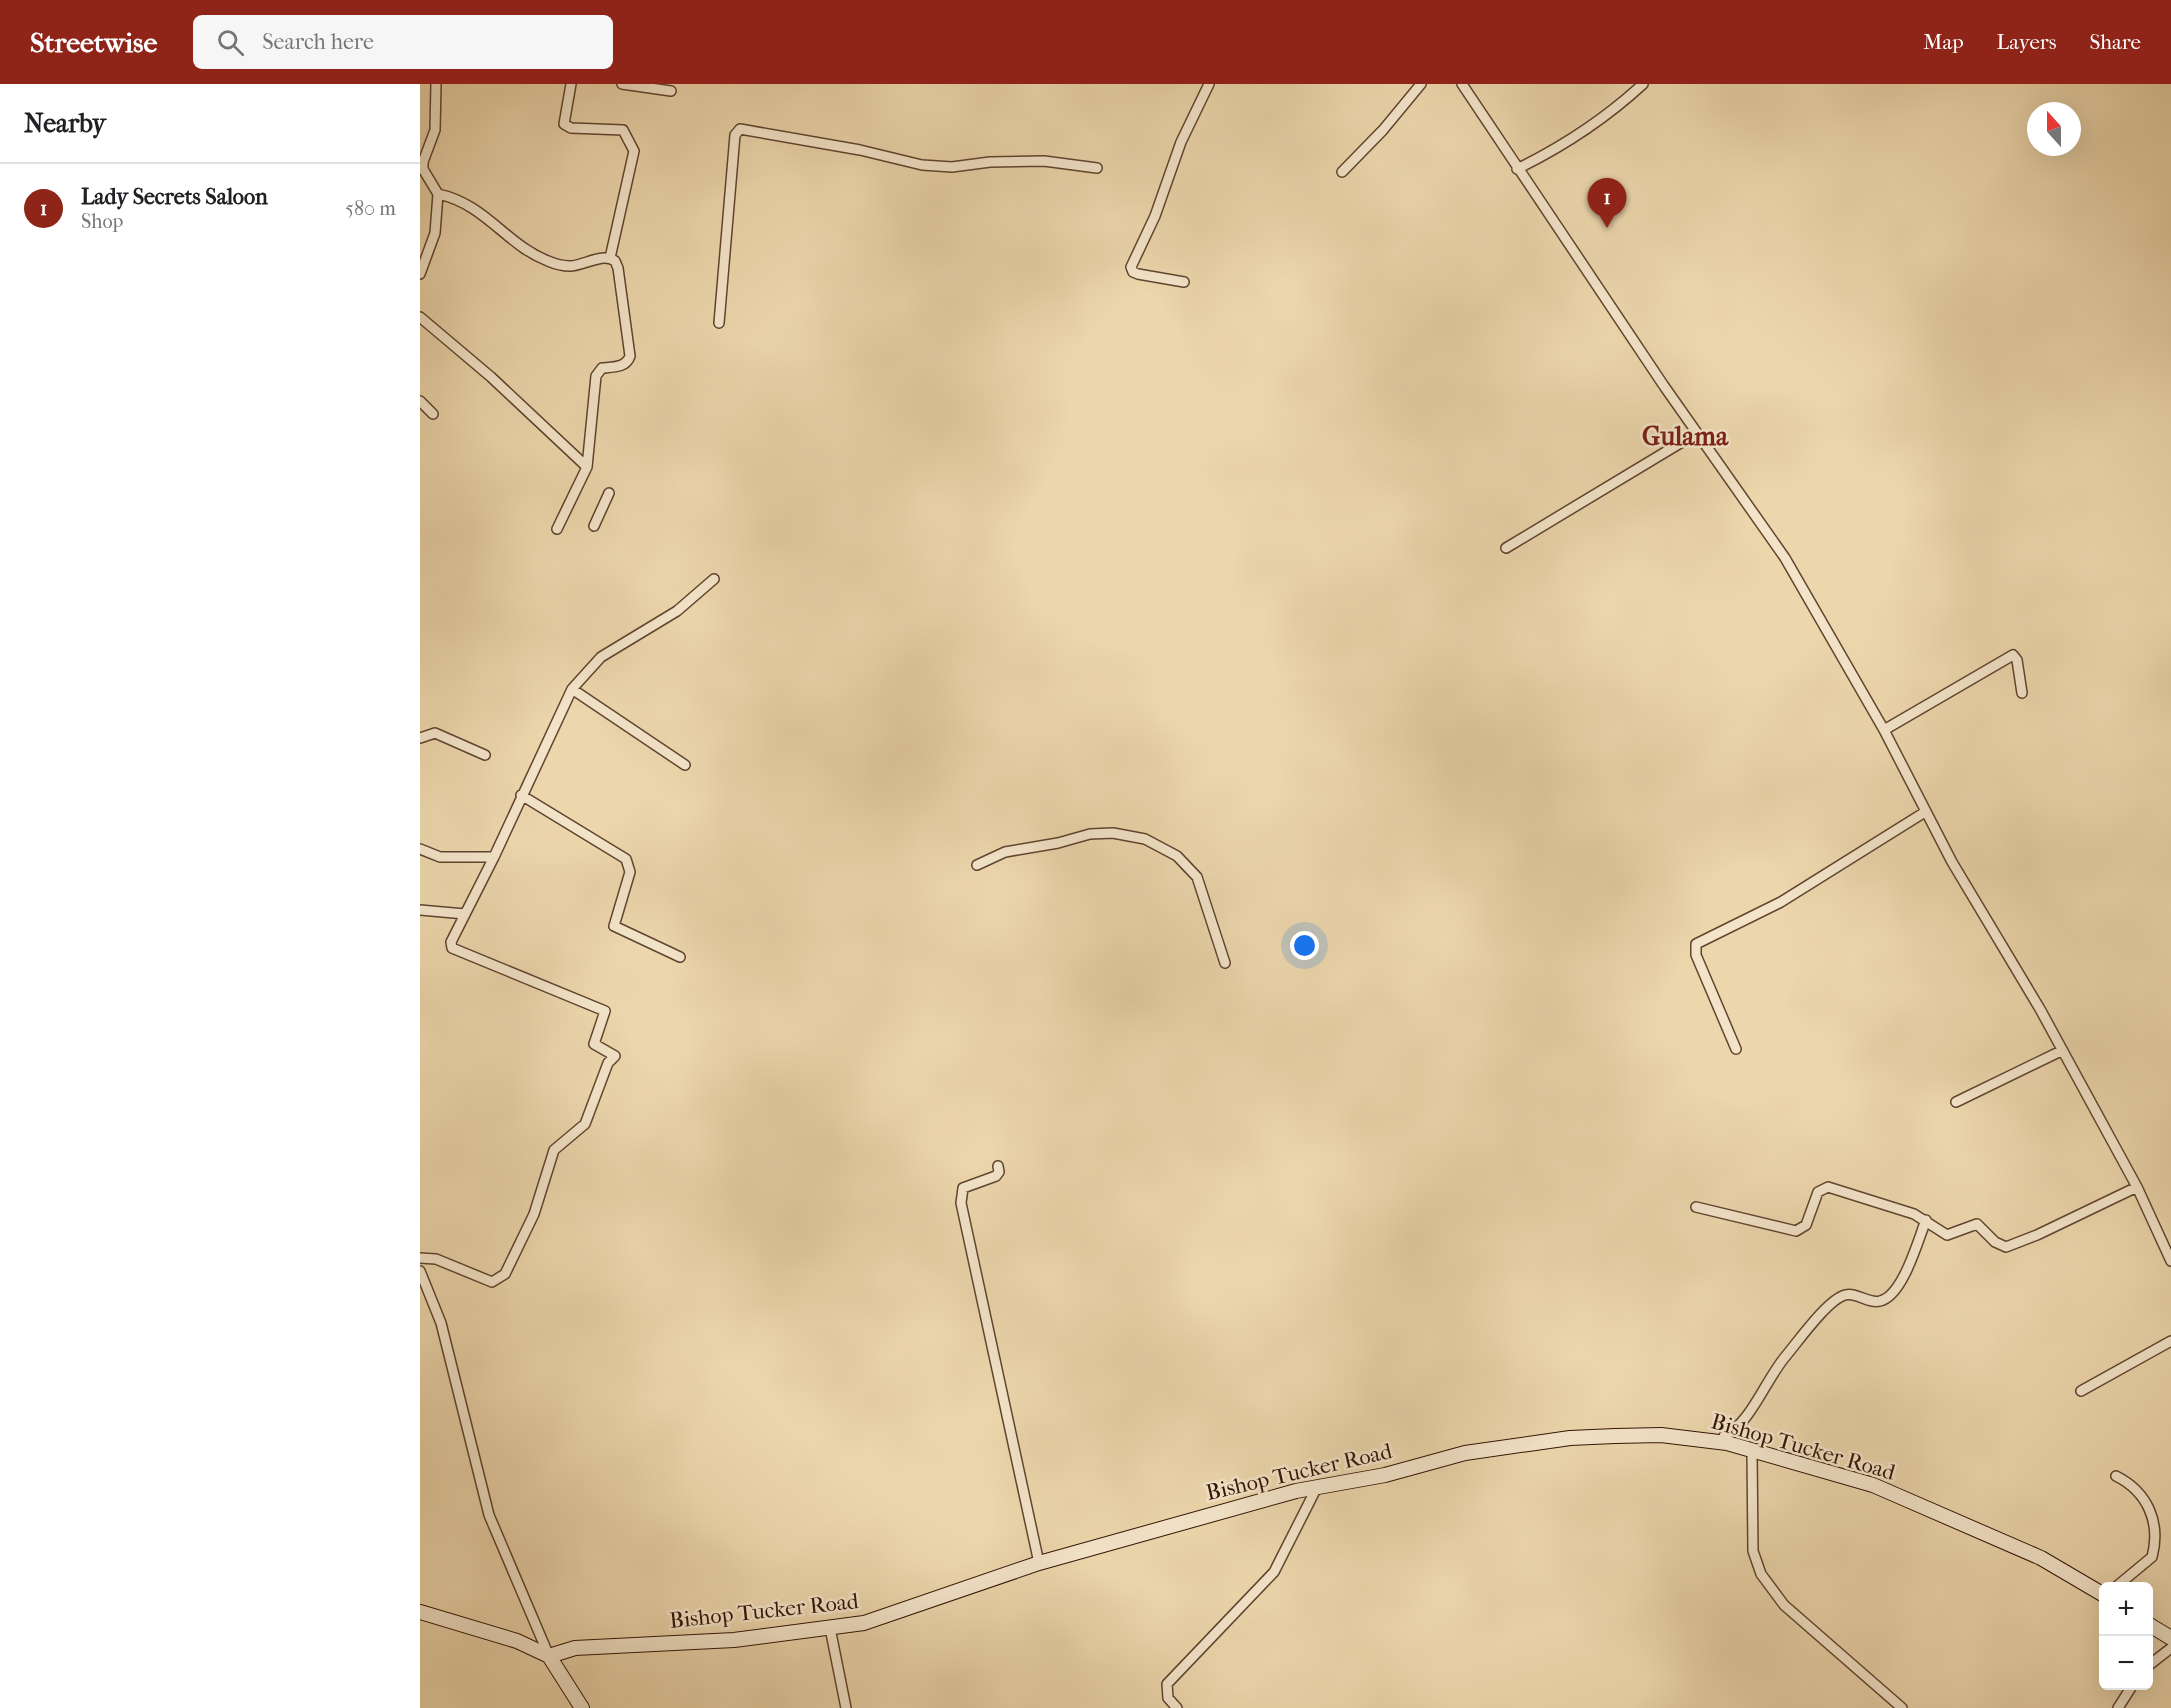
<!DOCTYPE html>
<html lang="en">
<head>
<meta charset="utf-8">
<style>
  :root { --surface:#fff; --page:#f6f6f6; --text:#202124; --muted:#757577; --line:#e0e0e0; --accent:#8f2418 }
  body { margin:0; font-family:"IM FELL French Canon",serif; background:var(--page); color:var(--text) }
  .controls { position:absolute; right:18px; bottom:18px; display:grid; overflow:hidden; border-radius:9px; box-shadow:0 6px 24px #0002 }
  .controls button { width:54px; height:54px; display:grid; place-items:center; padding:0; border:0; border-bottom:2px solid var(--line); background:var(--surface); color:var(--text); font:30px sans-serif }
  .compass { position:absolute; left:1607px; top:18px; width:54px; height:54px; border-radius:50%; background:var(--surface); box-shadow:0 6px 24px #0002; rotate:339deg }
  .you { position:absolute; left:885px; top:862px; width:21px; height:21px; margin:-15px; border:4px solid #fff; border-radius:50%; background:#1a73e8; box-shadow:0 0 0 9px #1a73e833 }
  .badge { display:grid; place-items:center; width:39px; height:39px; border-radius:50%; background:var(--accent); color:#fff; font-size:20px; font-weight:700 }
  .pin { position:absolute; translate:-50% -50px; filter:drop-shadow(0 2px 3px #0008) }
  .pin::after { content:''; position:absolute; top:32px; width:21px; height:18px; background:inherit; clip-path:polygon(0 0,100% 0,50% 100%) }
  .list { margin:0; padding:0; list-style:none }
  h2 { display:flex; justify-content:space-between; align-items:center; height:78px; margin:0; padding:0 24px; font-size:26px }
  h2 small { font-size:20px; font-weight:400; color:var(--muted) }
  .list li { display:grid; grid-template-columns:39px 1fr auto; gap:18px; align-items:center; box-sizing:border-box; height:90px; padding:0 24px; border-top:2px solid var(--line) }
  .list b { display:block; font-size:22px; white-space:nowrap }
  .list p { margin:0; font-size:20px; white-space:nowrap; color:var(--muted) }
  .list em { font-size:20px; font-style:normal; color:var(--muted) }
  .icon { flex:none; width:33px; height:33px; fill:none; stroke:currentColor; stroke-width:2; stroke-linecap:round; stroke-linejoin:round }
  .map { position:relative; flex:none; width:1751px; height:1624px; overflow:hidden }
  header { display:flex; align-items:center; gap:36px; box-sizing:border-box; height:84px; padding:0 30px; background:var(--accent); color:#fff }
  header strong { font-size:28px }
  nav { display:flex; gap:33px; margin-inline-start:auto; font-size:21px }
  .search { width:420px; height:54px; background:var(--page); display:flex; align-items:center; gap:15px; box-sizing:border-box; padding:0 21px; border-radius:9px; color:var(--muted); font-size:22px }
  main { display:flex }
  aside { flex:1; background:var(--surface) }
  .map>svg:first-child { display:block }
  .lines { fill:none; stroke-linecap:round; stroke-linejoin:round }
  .street-casing { stroke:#60442f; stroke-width:12 }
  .secondary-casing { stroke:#321305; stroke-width:16 }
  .street { stroke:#f3e4c9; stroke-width:9 }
  .secondary { stroke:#f3e4c9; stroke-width:14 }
  .labels { text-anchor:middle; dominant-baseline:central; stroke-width:5; stroke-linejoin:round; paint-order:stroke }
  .street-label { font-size:22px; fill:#321305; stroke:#f3e4c9 }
  .quarter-label { font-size:26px; font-weight:bold; fill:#7a1f14; stroke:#f3e4c9 }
</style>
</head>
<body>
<header>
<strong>Streetwise</strong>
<div class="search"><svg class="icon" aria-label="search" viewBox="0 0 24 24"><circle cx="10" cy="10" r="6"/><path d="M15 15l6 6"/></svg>Search here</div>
<nav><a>Map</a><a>Layers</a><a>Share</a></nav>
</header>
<main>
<aside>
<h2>Nearby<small></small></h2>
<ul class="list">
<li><span class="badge">1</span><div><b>Lady Secrets Saloon</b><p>Shop</p></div><em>580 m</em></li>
</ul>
</aside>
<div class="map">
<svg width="1751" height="1624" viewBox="0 0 1751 1624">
  <rect width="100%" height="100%" fill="#ecd6ac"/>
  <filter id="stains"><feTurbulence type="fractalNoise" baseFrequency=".00333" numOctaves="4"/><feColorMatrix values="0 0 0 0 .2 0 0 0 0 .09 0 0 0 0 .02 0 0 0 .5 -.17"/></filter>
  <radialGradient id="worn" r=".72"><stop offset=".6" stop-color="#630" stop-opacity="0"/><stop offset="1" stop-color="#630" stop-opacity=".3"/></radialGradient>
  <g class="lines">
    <defs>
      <path id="street" d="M 151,0 L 144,40 L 151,44 L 203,46 L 214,67 L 190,174
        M 202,0 L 251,7
        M 1042,0 L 1244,302 L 1365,474 L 1464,646 L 1532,778 L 1620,925 L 1717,1103 L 1751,1177
        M 1097,85 C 1144,62 1185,35 1223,0
        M 922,88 L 963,46 L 1001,0
        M 18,110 C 66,120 86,161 128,177 C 135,180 142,182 150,182 C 164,182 182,168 195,177 L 198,184 L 210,272 C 206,284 193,283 182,284 L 176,292 L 167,383 L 137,445
        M 0,190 L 15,149 L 18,110 L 3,85 L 3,78 L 15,46 L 16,0
        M 764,198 L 718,190 L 713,188 L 711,183 L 735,132 L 761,58 L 789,0
        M 0,233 L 71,293 L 167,383
        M 299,239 L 315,51 L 320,45 L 440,66 L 502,81 L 532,83 L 570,78 L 624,77 L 677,84
        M 0,317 L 13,330
        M 174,442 L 189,409
        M 1086,464 L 1277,349
        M 152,605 L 265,681
        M 1464,646 L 1593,571 L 1597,576 L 1602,609
        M 0,654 L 15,649 L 65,671
        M 101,711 L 206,775 L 210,788 L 194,842 L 260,873
        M 0,765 L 20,773 L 74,773
        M 557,781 L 585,768 L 638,759 L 670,750 L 693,749 L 725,755 L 757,772 L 777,793 L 805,879
        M 0,826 L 45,830
        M 1316,965 L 1276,871 L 1276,860 L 1361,818 L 1505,728
        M 1536,1018 L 1641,967
        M 578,1082 L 579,1088 L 576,1092 L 543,1104 L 541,1119 L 619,1479
        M 1276,1123 L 1376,1147 L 1386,1141 L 1398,1108 L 1408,1103 L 1494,1130 L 1527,1151 L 1557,1140 L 1575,1158 L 1586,1163 L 1617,1151 L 1717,1103
        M 0,1174 L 16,1175 L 72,1198 L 85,1190 L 114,1130 L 134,1066 L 165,1040 L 188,979 L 195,972 L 174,960 L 185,927 L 32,864 L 31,858 L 74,773 L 152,605 L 181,573 L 257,527 L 294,495
        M 0,1187 L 21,1239 L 69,1431 L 129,1572
        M 1661,1307 L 1751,1257
        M 1304,1352 C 1331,1339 1345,1297 1365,1273 C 1377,1259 1407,1216 1425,1211 C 1437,1208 1448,1220 1460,1217 C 1483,1212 1498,1156 1506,1136
        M 1332,1368 L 1333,1467 L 1341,1490 L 1364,1521 L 1482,1624
        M 1696,1392 C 1728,1408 1741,1439 1732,1473 L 1697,1502
        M 410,1544 L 426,1624
        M 1728,1582 L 1751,1564
        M 757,1624 L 748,1614 L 747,1600 L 854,1488 L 897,1403
        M 1698,1624 L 1712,1602"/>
      <path id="secondary" d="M 0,1528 L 97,1557 L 129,1572
        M 1728,1540 L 1751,1554
        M 129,1572 L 155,1564 L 314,1556 L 444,1539 L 619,1479 L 876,1407 L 965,1391 L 1045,1369 L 1150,1354 L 1195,1352 L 1241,1351 L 1307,1359 L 1453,1401 L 1621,1474 L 1684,1511
        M 129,1572 L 162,1624"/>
    </defs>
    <use href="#street" class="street-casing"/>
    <use href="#secondary" class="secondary-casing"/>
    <use href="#street" class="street"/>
    <use href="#secondary" class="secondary"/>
  </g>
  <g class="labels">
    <g class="street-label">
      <text transform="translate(1383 1363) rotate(16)">Bishop Tucker Road</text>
      <text transform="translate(879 1388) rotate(-13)">Bishop Tucker Road</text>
      <text transform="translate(344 1527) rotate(-6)">Bishop Tucker Road</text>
    </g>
    <g class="quarter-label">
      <text x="1265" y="352">Gulama</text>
    </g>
  </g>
  <rect width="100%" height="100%" filter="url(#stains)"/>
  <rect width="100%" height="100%" fill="url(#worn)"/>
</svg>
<div class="controls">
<button>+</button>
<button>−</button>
</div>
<svg class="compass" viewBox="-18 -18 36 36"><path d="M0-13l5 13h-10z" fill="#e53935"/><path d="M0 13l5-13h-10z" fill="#757577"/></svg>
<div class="you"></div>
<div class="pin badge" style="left:1187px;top:144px">1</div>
</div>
</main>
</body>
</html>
